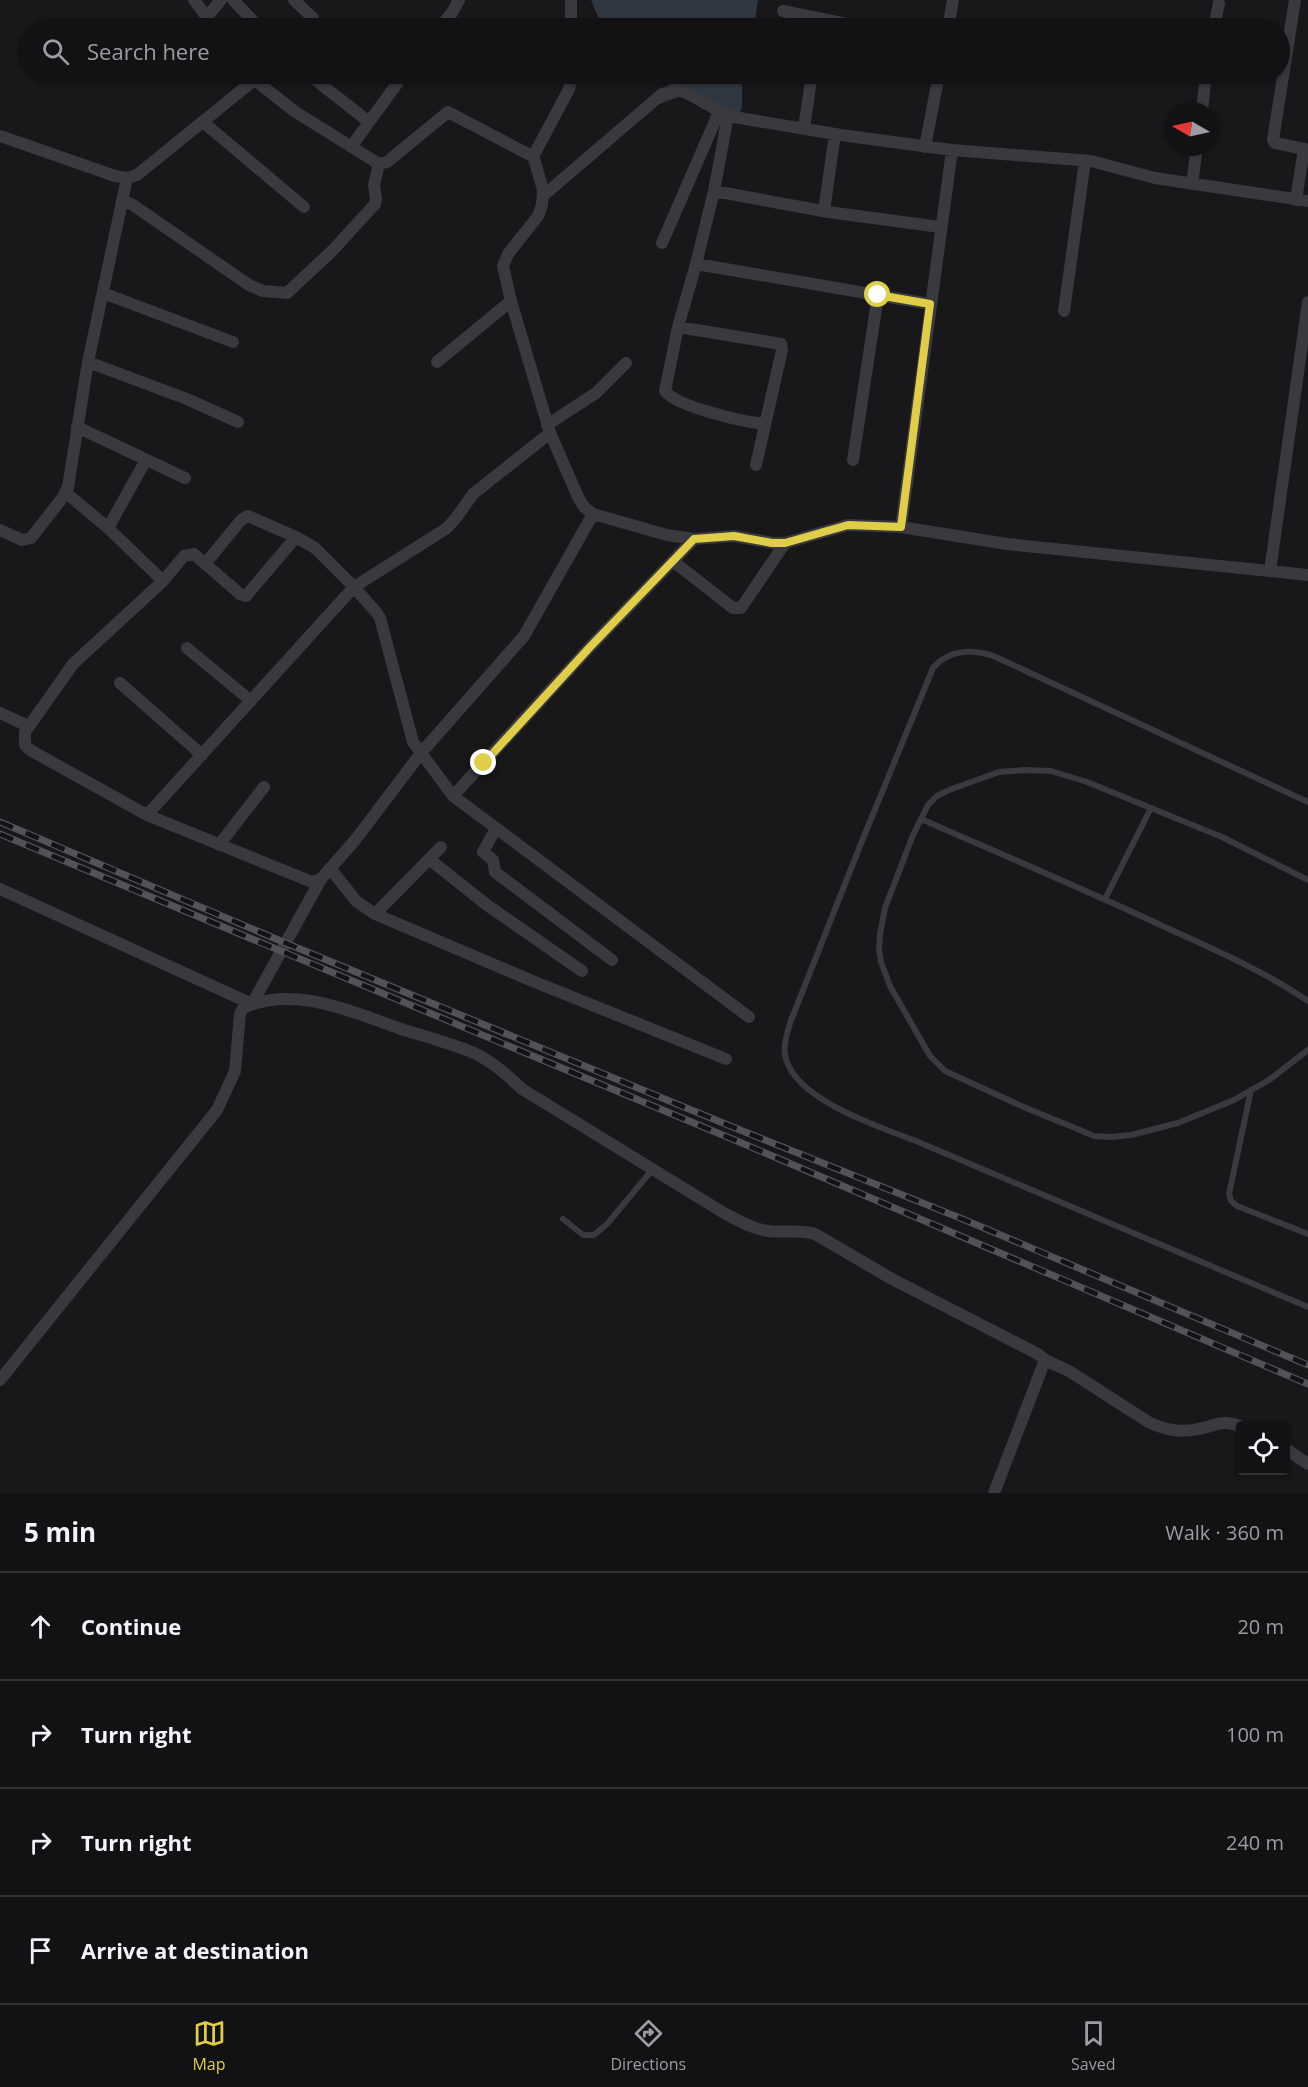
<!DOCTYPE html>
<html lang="en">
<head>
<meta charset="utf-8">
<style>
  :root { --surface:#121113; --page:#1f1f21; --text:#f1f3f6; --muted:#9c9da0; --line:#313133; --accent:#e0ce48 }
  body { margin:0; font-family:"Open Sans",sans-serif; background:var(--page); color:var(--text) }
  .controls { position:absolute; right:18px; bottom:18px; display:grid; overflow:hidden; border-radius:6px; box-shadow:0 2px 4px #0004 }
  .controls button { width:54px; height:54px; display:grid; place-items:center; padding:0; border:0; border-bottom:2px solid var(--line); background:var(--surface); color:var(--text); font:30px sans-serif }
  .compass { position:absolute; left:1164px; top:102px; width:54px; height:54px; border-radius:50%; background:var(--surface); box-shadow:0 2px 4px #0004; rotate:279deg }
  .stop { position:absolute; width:18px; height:18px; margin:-14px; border:4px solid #e0ce48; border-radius:50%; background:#fff }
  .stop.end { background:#e0ce48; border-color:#fff; box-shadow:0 2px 6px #0008 }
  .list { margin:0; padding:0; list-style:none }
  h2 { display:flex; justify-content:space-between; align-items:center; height:78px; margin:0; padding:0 24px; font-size:26px }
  h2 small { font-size:20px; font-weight:400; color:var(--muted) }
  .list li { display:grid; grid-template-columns:39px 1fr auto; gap:18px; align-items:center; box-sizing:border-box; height:108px; padding:0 24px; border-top:2px solid var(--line) }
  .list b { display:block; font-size:22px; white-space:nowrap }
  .list em { font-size:20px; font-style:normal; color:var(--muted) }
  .icon { flex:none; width:33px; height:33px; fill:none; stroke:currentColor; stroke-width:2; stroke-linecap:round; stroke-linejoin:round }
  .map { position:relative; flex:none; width:1308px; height:1493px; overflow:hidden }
  .search { position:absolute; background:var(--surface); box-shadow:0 2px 4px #0004; left:18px; right:18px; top:18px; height:66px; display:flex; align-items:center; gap:15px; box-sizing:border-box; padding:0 21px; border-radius:33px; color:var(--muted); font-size:22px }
  .sheet { height:510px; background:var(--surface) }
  nav { display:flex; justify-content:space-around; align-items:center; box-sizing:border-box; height:84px; border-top:2px solid var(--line); background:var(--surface); font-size:16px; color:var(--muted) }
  nav a { display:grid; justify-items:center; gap:3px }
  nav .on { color:var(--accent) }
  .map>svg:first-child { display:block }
  .water { fill:#313741 }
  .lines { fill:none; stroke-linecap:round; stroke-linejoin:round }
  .service { stroke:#39393e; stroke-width:6 }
  .minor { stroke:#39393e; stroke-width:12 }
  .rail-casing { stroke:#525258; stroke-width:7 }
  .rail { stroke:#131214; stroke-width:4.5; stroke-dasharray:14; stroke-linecap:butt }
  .route { stroke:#e0ce48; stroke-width:8 }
</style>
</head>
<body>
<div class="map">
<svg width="1308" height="1493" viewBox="0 0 1308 1493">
  <rect width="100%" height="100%" fill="#181719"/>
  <path class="water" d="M 591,0 L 758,0 L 754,28 L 608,28 L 610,23 L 599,19 Z
    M 670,74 L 742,74 L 742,108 L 736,120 L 681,96 L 660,104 L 672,77 Z"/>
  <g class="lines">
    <path class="service" d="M 1308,802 L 998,658 C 976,649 950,648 933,668 L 862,841 L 790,1023 C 787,1035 782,1047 786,1059 C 797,1100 879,1127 916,1141 L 1308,1307
      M 921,819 C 1003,855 1086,890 1167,928 C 1215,950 1264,971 1308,1001
      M 1308,880 L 1222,837 L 1087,782 L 1051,771 L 1024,770 L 999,772 L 949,790 L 937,796 L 928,805 L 913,835 L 885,908 L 880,934 L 879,948 L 881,962 L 890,986 L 930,1056 L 945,1071 L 1026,1108 L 1080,1130 L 1094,1136 L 1111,1137 L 1131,1135 L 1178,1123 L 1234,1100 L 1269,1080 L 1308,1050
      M 1105,899 L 1151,808
      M 1251,1090 L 1229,1194 L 1231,1201 L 1237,1206 L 1308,1234
      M 563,1219 L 583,1235 L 594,1235 L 607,1224 L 652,1170"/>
    <path class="minor" d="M 194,0 L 215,28
      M 233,0 L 260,28
      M 294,0 L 313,18
      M 571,0 L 571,28
      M 1295,0 L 1273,140 L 1275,143 L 1304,149 L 1296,200
      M 783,11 L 866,28
      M 206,18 L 221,0
      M 439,28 L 452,13 L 459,0
      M 948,28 L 953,0
      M 1214,28 L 1219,3
      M 308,74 L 369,122
      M 1202,111 L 1206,74
      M 728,116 L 714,191 L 696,264 L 678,327 L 665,391 C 677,407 744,422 765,424
      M 203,122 L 304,207
      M 804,128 L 812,74
      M 0,136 L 115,176 L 127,178 L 137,175 L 253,81 L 256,81 L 294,111 L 379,164 L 387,162 L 448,112 L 532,156 L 535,153 L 569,89 L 572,74
      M 351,147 L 404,74
      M 925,147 L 939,74
      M 533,155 L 543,190 L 542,205 L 538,216 L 508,254 L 503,266 L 511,301 L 550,433 L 579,499 L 584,507 L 593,514 L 667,535 L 694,539
      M 1192,184 L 1197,147
      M 714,191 L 828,212 L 940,227
      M 544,195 L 662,94 L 676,90 L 687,93 L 728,116 L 841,135 L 952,150 L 1091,161 L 1155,178 L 1308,201
      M 122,200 L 133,205 L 249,285 L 263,291 L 287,293 L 333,250 L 375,204 L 376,199 L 374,185 L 379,164
      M 824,211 L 835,134
      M 662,243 L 719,112
      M 696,264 L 930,304
      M 103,293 L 233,342
      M 1064,311 L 1085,161
      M 678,327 L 781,344 L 782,350 L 756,465
      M 88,362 L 187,399 L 238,422
      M 437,362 L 511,301
      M 547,425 L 596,393 L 626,363
      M 77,427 L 185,478
      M 853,460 L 878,295
      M 65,492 L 108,528 L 163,581
      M 901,527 L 952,150
      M 108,528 L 146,460
      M 0,530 L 22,540 L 31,538 L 63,497 L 68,487 L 88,362 L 127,178
      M 296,537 L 246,596 L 240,594 L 194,554 L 184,556 L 163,581 L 73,664 L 25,732 L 25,745 L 30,750 L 147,815 L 312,882 L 321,879 L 356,839 L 421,753 L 524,636 L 593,514
      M 674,562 L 733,608 L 741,608 L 785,543
      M 205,564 L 241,520 L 248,516 L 296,537 L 315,548 L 354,587 L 376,612 L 380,618 L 413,742 L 453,796
      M 1270,571 L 1308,302
      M 187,648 L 251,701
      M 120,683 L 202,755
      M 0,713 L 28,726
      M 147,815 L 354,587 L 447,528 L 456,518 L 473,494 L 550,433
      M 496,828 L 483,852 L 493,860 L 495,872 L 612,960
      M 219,845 L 264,787
      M 429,859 L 487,905 L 582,971
      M 330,868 L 356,901 L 375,914 L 530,980 L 726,1059
      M 0,889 L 252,1004 L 321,879
      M 375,914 L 441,847
      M 749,1017 L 453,796 L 590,647 L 694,539 L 734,536 L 773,543 L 785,543 L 848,525 L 901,527 L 1007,544 L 1308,575
      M 0,1380 L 217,1110 L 235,1071 L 240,1014 L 243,1008 C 295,984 354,1013 404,1030 C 427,1037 452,1044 474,1053 C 493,1062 507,1075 522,1089 L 724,1213 C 738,1220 752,1229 768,1231 C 784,1233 799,1229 815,1234 L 892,1279 L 1038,1354 L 1045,1360 L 1069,1371 L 1150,1423 C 1167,1430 1180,1433 1198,1429 C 1216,1426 1221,1419 1240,1426
      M 1286,1449 L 1308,1464
      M 994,1493 L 1045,1360"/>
    <defs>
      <path id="rail" d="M 0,822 L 288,944 L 740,1130 L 965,1220 L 1308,1365
        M 0,834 L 737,1141 L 1308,1384"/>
    </defs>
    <use href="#rail" class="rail-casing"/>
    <use href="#rail" class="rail"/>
  </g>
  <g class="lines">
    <path class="route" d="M 484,763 L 590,647 L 694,539 L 734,536 L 772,543 L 785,543 L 848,525 L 901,527 L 930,304 L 878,295"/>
  </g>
</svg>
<div class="controls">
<button><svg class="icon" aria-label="locate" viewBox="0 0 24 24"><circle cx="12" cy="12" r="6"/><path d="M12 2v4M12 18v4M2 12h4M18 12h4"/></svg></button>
</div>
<svg class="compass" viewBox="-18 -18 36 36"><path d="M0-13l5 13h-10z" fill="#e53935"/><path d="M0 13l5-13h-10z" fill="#9c9da0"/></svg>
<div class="stop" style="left:878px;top:295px"></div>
<div class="stop end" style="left:484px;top:763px"></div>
<div class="search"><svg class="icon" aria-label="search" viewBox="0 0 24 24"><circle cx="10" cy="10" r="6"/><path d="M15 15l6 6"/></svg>Search here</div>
</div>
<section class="sheet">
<h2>5 min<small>Walk · 360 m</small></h2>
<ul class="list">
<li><svg class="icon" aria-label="ahead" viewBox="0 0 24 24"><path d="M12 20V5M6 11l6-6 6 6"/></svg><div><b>Continue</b></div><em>20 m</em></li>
<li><svg class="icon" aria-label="right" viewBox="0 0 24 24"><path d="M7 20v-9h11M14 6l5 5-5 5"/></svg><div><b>Turn right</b></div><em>100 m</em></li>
<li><svg class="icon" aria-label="right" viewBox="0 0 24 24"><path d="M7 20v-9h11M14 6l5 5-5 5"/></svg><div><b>Turn right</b></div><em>240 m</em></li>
<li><svg class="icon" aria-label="arrive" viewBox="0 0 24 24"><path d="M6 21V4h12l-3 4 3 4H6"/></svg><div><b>Arrive at destination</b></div></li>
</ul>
</section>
<nav>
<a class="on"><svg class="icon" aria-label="map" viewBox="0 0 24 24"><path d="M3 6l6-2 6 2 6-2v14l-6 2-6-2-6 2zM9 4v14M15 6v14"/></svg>Map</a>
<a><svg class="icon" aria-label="directions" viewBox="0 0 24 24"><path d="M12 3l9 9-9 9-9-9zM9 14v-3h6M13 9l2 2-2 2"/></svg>Directions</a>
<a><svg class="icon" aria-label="saved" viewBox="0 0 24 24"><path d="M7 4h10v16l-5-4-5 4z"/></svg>Saved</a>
</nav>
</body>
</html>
